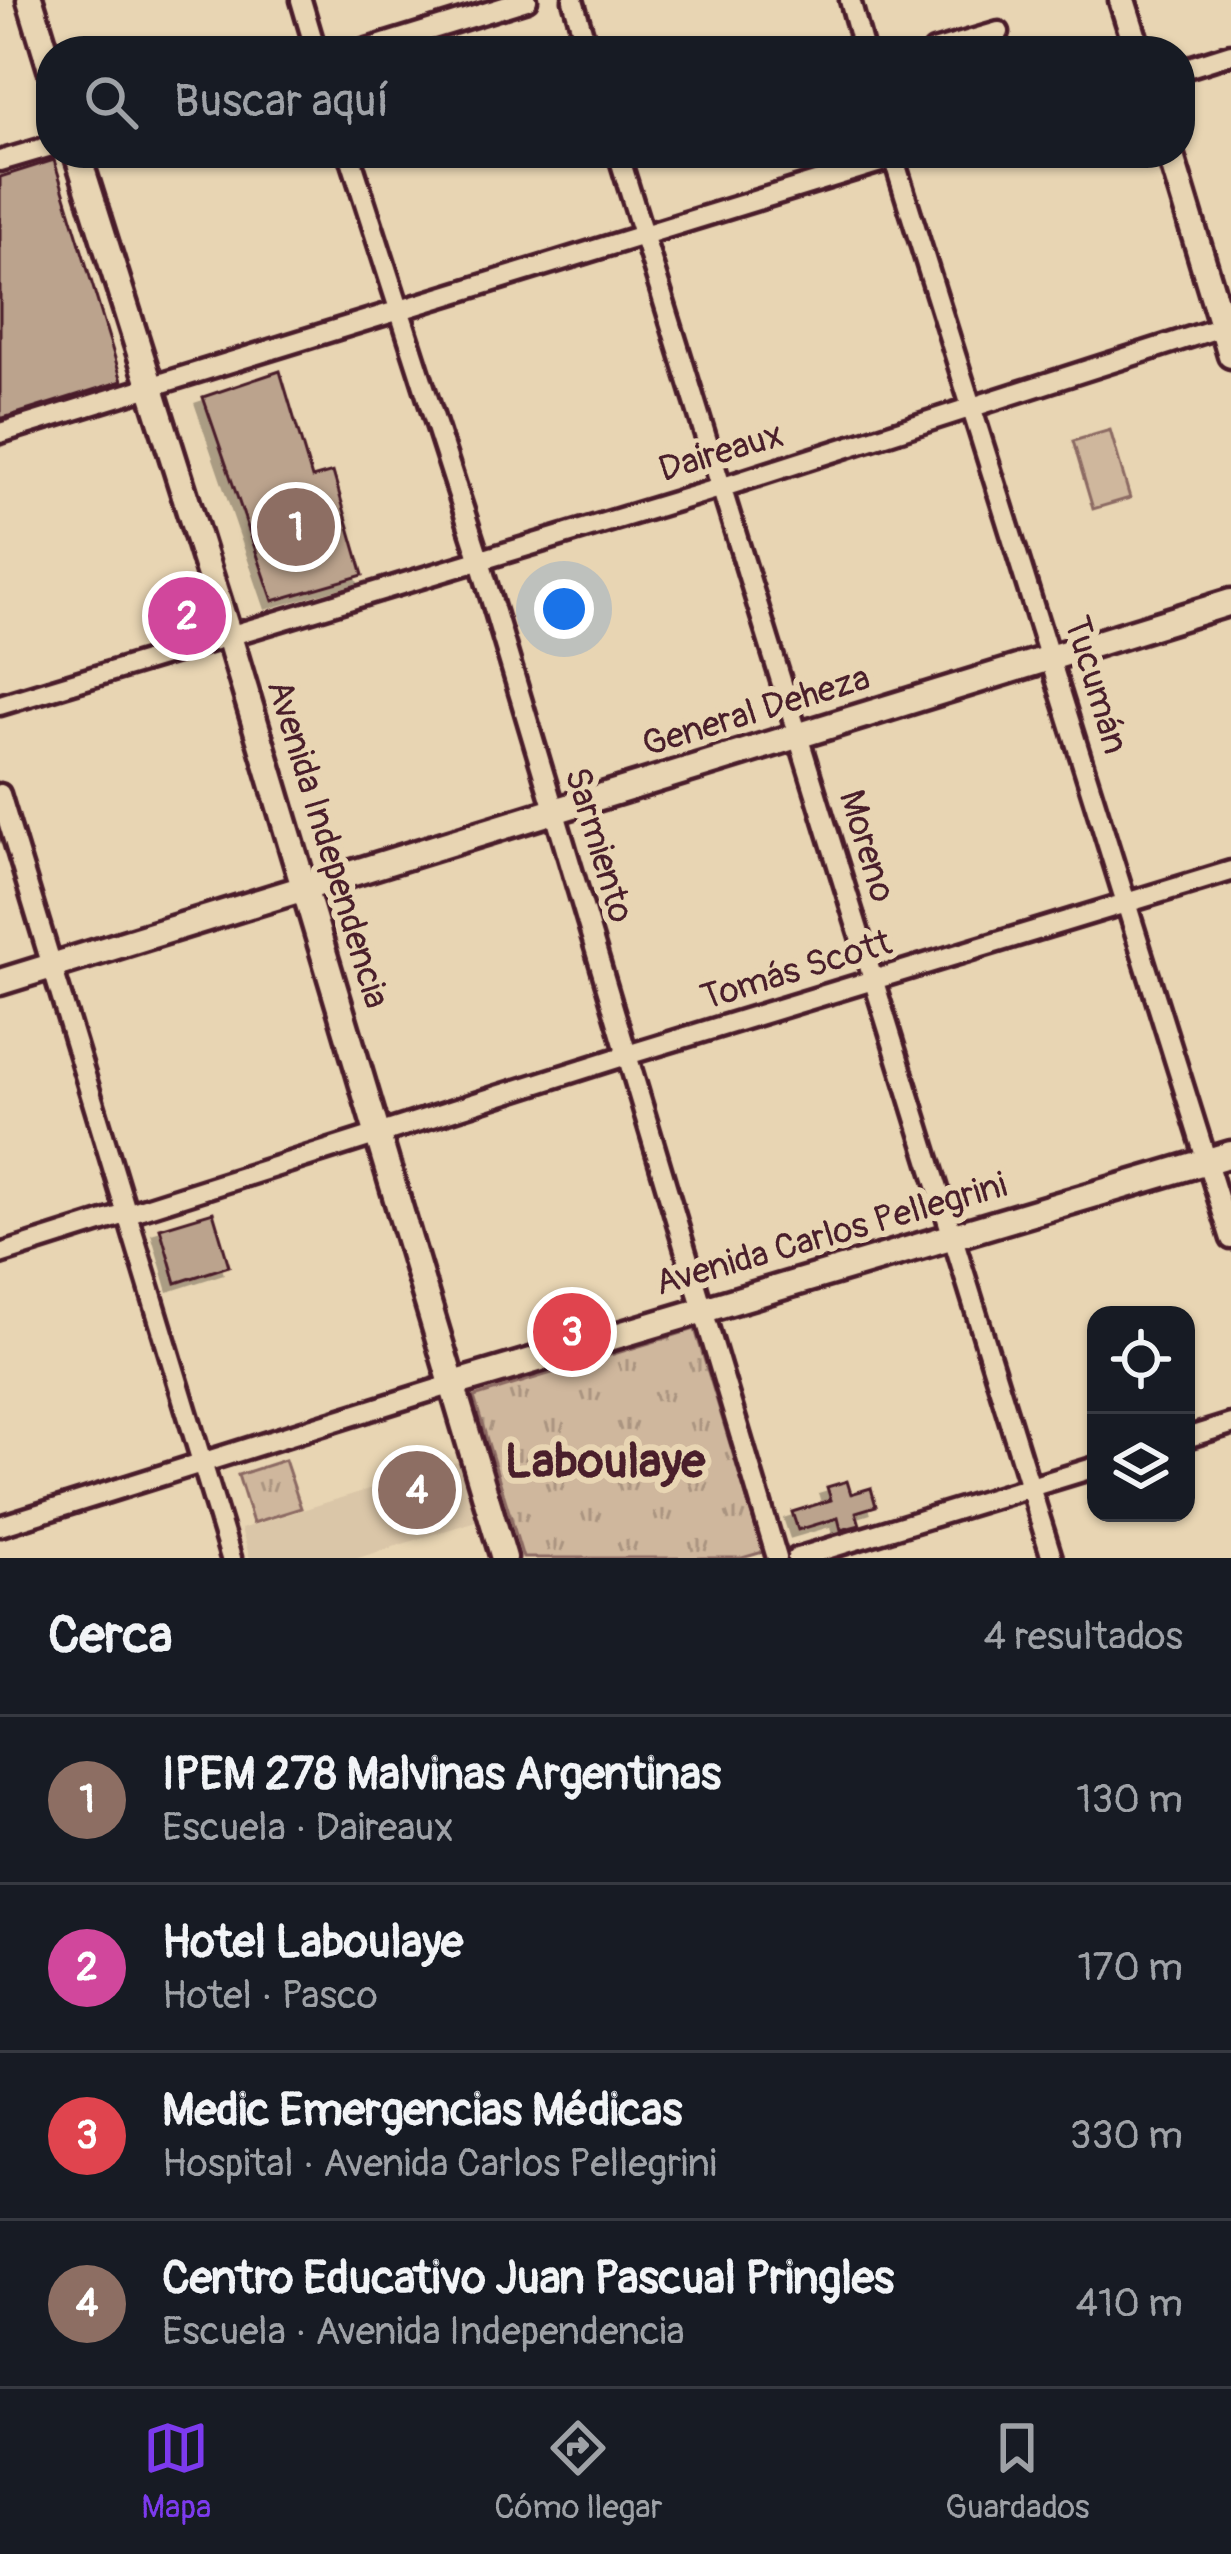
<!DOCTYPE html>
<html lang="es">
<head>
<meta charset="utf-8">
<style>
  :root { --surface:#171b24; --page:#242831; --text:#f1f3f6; --muted:#9ea1a6; --line:#363941; --accent:#7c3aed }
  body { margin:0; font-family:Pangolin,sans-serif; background:var(--page); color:var(--text) }
  .controls { position:absolute; right:36px; bottom:36px; display:grid; overflow:hidden; border-radius:24px; box-shadow:0 3px 9px #0004 }
  .controls button { width:108px; height:108px; display:grid; place-items:center; padding:0; border:0; border-bottom:3px solid var(--line); background:var(--surface); color:var(--text); font:60px sans-serif }
  .you { position:absolute; left:564px; top:609px; width:42px; height:42px; margin:-30px; border:9px solid #fff; border-radius:50%; background:#1a73e8; box-shadow:0 0 0 18px #1a73e833 }
  .badge { display:grid; place-items:center; width:78px; height:78px; border-radius:50%; background:var(--accent); color:#fff; font-size:39px; font-weight:700 }
  .pin { position:absolute; translate:-50% -50%; border:6px solid #fff; box-shadow:0 3px 12px #0006 }
  .list { margin:0; padding:0; list-style:none }
  h2 { display:flex; justify-content:space-between; align-items:center; height:156px; margin:0; padding:0 48px; font-size:51px }
  h2 small { font-size:39px; font-weight:400; color:var(--muted) }
  .list li { display:grid; grid-template-columns:78px 1fr auto; gap:36px; align-items:center; box-sizing:border-box; height:168px; padding:0 48px; border-top:3px solid var(--line) }
  .list b { display:block; font-size:45px; white-space:nowrap }
  .list p { margin:0; font-size:39px; white-space:nowrap; color:var(--muted) }
  .list em { font-size:39px; font-style:normal; color:var(--muted) }
  .icon { flex:none; width:66px; height:66px; fill:none; stroke:currentColor; stroke-width:2; stroke-linecap:round; stroke-linejoin:round }
  .map { position:relative; flex:none; width:1231px; height:1558px; overflow:hidden }
  .search { position:absolute; background:var(--surface); box-shadow:0 3px 9px #0004; left:36px; right:36px; top:36px; height:132px; display:flex; align-items:center; gap:30px; box-sizing:border-box; padding:0 42px; border-radius:48px; color:var(--muted); font-size:45px }
  .sheet { height:828px; background:var(--surface) }
  nav { display:flex; justify-content:space-around; align-items:center; box-sizing:border-box; height:168px; border-top:3px solid var(--line); background:var(--surface); font-size:33px; color:var(--muted) }
  nav a { display:grid; justify-items:center; gap:6px }
  nav .on { color:var(--accent) }
  .map>svg:first-child { display:block }
  .built { fill:#dac6a8 }
  .park { fill:url(#park-tufts); stroke:#8c6b64; stroke-width:3 }
  .garden { fill:#cfb79d; stroke:#8c6b64; stroke-width:3 }
  .building { fill:#bba38d; stroke:#4a1f2b; stroke-width:3; filter:url(#shadow) }
  .lines { fill:none; stroke-linecap:round; stroke-linejoin:round }
  .street-casing { stroke:#4a1f2b; stroke-width:27 }
  .secondary-casing { stroke:#4a1f2b; stroke-width:33 }
  .street { stroke:#e8d5b3; stroke-width:18 }
  .secondary { stroke:#e8d5b3; stroke-width:24 }
  .labels { text-anchor:middle; dominant-baseline:central; stroke-width:12; stroke-linejoin:round; paint-order:stroke }
  .street-label { font-size:36px; fill:#4a1f2b; stroke:#e8d5b3 }
  .district-label { font-size:48px; font-weight:bold; fill:#4a1f2b; stroke:#e8d5b3 }
</style>
</head>
<body>
<div class="map">
<svg width="1231" height="1558" viewBox="0 0 1231 1558">
  <defs>
    <pattern id="park-tufts" width="24" height="20" patternUnits="userSpaceOnUse" patternTransform="scale(3)"><rect width="24" height="20" fill="#cfb79d"/><path d="M3 7l-1-3M5 7V3M7 7l1-3M15 17l-1-3M17 17v-4M19 17l1-3" fill="none" stroke="#aa9480"/></pattern>
    <filter id="shadow"><feDropShadow dx="-7" dy="7" stdDeviation="0" flood-color="#0004"/></filter>
  </defs>
  <rect width="100%" height="100%" fill="#e8d5b3"/>
  <filter id="ink" filterUnits="userSpaceOnUse"><feTurbulence type="fractalNoise" baseFrequency=".00833" numOctaves="2"/><feDisplacementMap in="SourceGraphic" scale="24" xChannelSelector="R" yChannelSelector="G"/><feConvolveMatrix kernelMatrix="1 2 1 2 8 2 1 2 1" color-interpolation-filters="sRGB"/></filter>
  <g filter="url(#ink)">
    <path class="built" d="M 460,1461 L 479,1520 L 358,1558 L 250,1558 L 241,1529 Z"/>
    <path class="park" d="M 695,1329 L 763,1552 L 742,1558 L 523,1558 L 474,1397 Z
      M 285,1460 L 301,1508 L 253,1523 L 238,1475 Z"/>
    <path class="garden" d="M 1110,430 L 1130,498 L 1093,509 L 1073,441 Z"/>
    <path class="building" d="M 54,160 L 122,381 L 0,419 L 0,177 Z
      M 280,371 L 312,478 L 333,472 L 363,575 L 273,601 L 203,397 Z
      M 213,1212 L 229,1266 L 176,1283 L 160,1228 Z
      M 847,1481 L 851,1494 L 871,1488 L 876,1506 L 856,1512 L 860,1525 L 841,1530 L 838,1518 L 798,1530 L 792,1512 L 831,1500 L 827,1487 Z"/>
    <g class="lines">
      <defs>
        <path id="street" d="M 301,0 L 316,51
          M 573,0 L 588,51
          M 850,0 L 864,51
          M 361,51 L 527,0
          M 934,51 L 999,32
          M 1180,70 L 1231,54
          M 349,153 L 479,558 L 777,1558
          M 618,153 L 1052,1558
          M 892,153 L 1231,1239
          M 0,161 L 51,146
          M 0,433 L 910,153
          M 0,705 L 720,488 L 1231,324
          M 0,794 L 231,1558
          M 0,1254 L 627,1055 L 1231,871
          M 1186,1438 L 1231,1424
          M 0,1526 L 450,1385
          M 797,1558 L 1096,1467"/>
        <path id="secondary" d="M 30,0 L 51,69
          M 1122,0 L 1138,51
          M 77,153 L 229,636 L 504,1558
          M 1170,153 L 1231,355
          M 0,982 L 1231,602
          M 450,1385 L 1231,1154"/>
      </defs>
      <use href="#street" class="street-casing"/>
      <use href="#secondary" class="secondary-casing"/>
      <use href="#street" class="street"/>
      <use href="#secondary" class="secondary"/>
    </g>
  </g>
  <g class="labels">
    <g class="street-label">
      <text transform="translate(721 452) rotate(-17)">Daireaux</text>
      <text transform="translate(1096 685) rotate(73)">Tucumán</text>
      <text transform="translate(756 711) rotate(-17)">General Deheza</text>
      <text transform="translate(328 844) rotate(73)">Avenida Independencia</text>
      <text transform="translate(599 845) rotate(73)">Sarmiento</text>
      <text transform="translate(867 846) rotate(73)">Moreno</text>
      <text transform="translate(796 970) rotate(-17)">Tomás Scott</text>
      <text transform="translate(831 1234) rotate(-16)">Avenida Carlos Pellegrini</text>
    </g>
    <g class="district-label">
      <text x="605" y="1462">Laboulaye</text>
    </g>
  </g>
</svg>
<div class="controls">
<button><svg class="icon" aria-label="locate" viewBox="0 0 24 24"><circle cx="12" cy="12" r="6"/><path d="M12 2v4M12 18v4M2 12h4M18 12h4"/></svg></button>
<button><svg class="icon" aria-label="layers" viewBox="0 0 24 24"><path d="M12 4l9 5-9 5-9-5zM3 14l9 5 9-5"/></svg></button>
</div>
<div class="you"></div>
<div class="pin badge" style="left:296px;top:527px;background:#8d6e63">1</div>
<div class="pin badge" style="left:187px;top:616px;background:#d1479c">2</div>
<div class="pin badge" style="left:572px;top:1332px;background:#e0444e">3</div>
<div class="pin badge" style="left:417px;top:1490px;background:#8d6e63">4</div>
<div class="search"><svg class="icon" aria-label="search" viewBox="0 0 24 24"><circle cx="10" cy="10" r="6"/><path d="M15 15l6 6"/></svg>Buscar aquí</div>
</div>
<section class="sheet">
<h2>Cerca<small>4 resultados</small></h2>
<ul class="list">
<li><span class="badge" style="background:#8d6e63">1</span><div><b>IPEM 278 Malvinas Argentinas</b><p>Escuela · Daireaux</p></div><em>130 m</em></li>
<li><span class="badge" style="background:#d1479c">2</span><div><b>Hotel Laboulaye</b><p>Hotel · Pasco</p></div><em>170 m</em></li>
<li><span class="badge" style="background:#e0444e">3</span><div><b>Medic Emergencias Médicas</b><p>Hospital · Avenida Carlos Pellegrini</p></div><em>330 m</em></li>
<li><span class="badge" style="background:#8d6e63">4</span><div><b>Centro Educativo Juan Pascual Pringles</b><p>Escuela · Avenida Independencia</p></div><em>410 m</em></li>
</ul>
</section>
<nav>
<a class="on"><svg class="icon" aria-label="map" viewBox="0 0 24 24"><path d="M3 6l6-2 6 2 6-2v14l-6 2-6-2-6 2zM9 4v14M15 6v14"/></svg>Mapa</a>
<a><svg class="icon" aria-label="directions" viewBox="0 0 24 24"><path d="M12 3l9 9-9 9-9-9zM9 14v-3h6M13 9l2 2-2 2"/></svg>Cómo llegar</a>
<a><svg class="icon" aria-label="saved" viewBox="0 0 24 24"><path d="M7 4h10v16l-5-4-5 4z"/></svg>Guardados</a>
</nav>
</body>
</html>
